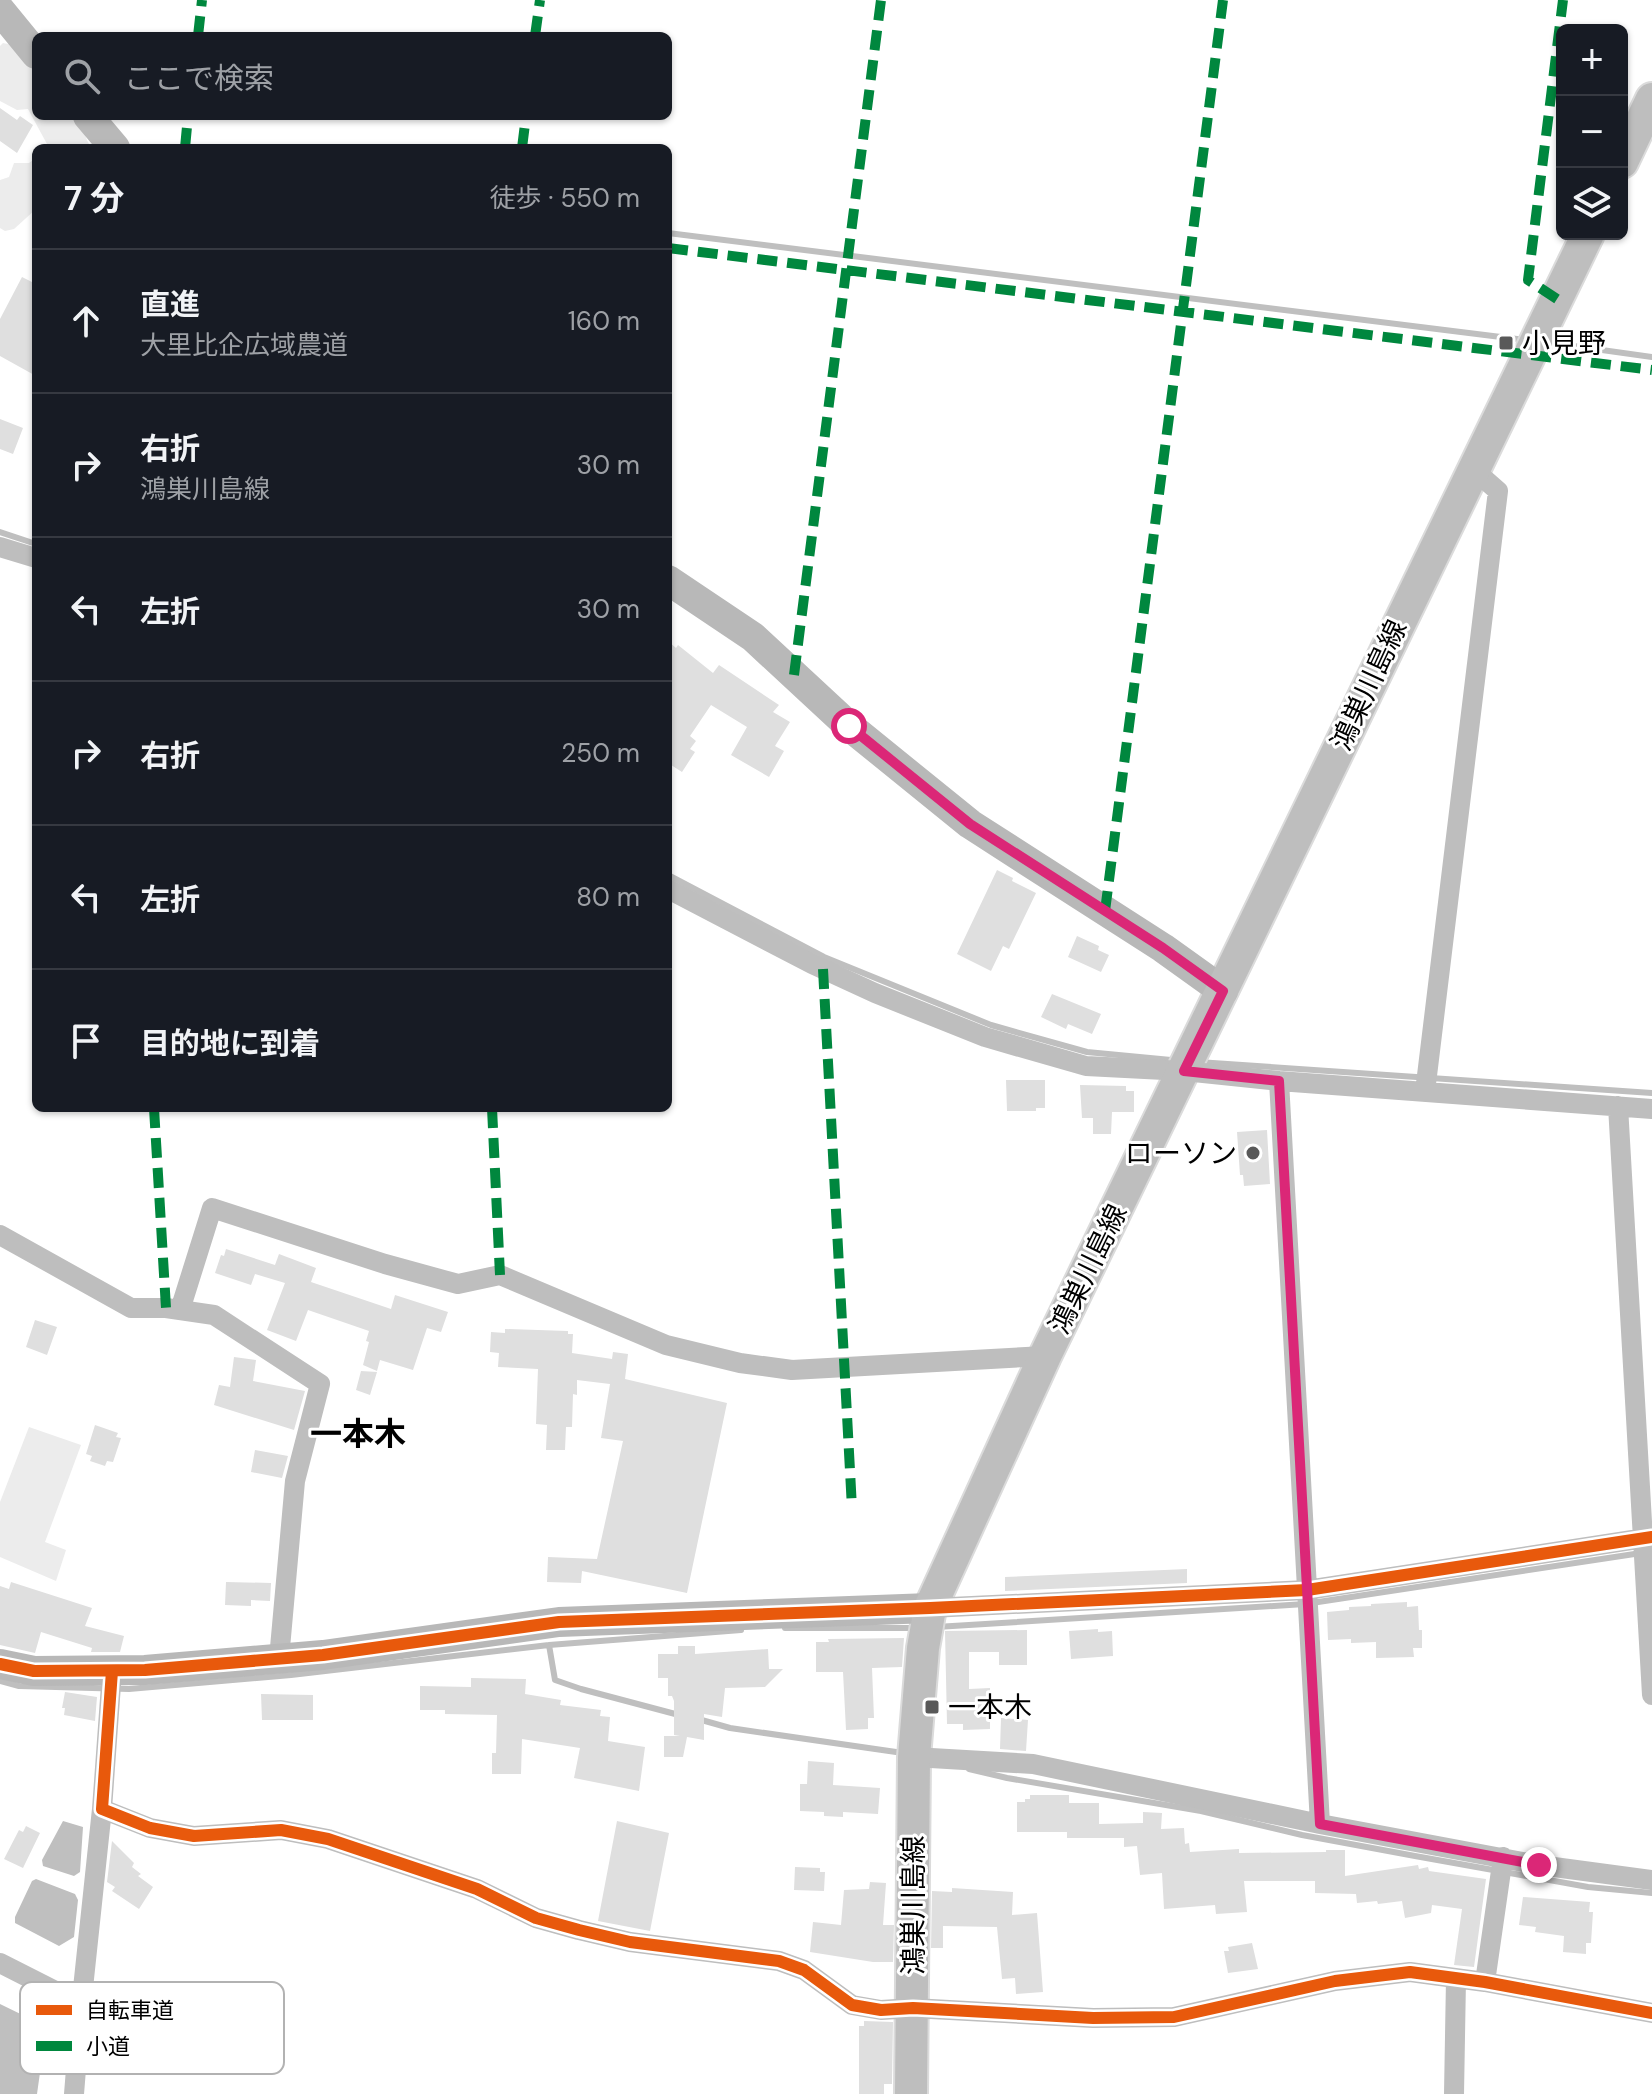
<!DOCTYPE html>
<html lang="ja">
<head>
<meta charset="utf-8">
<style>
  :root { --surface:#171b24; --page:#20242c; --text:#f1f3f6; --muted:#9ea1a6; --line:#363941 }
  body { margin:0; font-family:"DM Sans","Noto Sans JP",sans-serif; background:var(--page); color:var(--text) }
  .controls { position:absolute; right:24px; top:24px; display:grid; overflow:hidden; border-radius:12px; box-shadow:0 2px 6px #0004 }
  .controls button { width:72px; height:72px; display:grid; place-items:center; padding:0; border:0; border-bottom:2px solid var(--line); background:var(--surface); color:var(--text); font:40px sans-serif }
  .stop { position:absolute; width:24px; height:24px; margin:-18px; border:6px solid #db2777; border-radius:50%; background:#fff }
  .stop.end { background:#db2777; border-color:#fff; box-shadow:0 2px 8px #0008 }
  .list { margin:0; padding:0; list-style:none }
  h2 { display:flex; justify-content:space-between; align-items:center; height:104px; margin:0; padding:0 32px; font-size:34px }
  h2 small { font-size:26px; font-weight:400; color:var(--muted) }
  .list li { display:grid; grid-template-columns:52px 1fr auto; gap:24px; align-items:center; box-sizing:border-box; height:144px; padding:0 32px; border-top:2px solid var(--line) }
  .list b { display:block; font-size:30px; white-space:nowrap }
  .list p { margin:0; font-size:26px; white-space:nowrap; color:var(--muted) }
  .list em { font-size:26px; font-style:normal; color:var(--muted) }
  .icon { flex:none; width:44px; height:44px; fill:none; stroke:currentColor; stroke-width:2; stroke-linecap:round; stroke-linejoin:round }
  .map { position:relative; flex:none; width:1652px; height:2094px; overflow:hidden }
  .search { position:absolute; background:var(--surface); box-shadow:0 2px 6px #0004; left:32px; top:32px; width:640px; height:88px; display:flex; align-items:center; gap:20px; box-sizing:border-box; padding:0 28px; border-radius:12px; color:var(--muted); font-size:30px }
  .panel { position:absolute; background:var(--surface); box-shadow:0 2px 6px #0004; left:32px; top:144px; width:640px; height:968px; border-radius:12px }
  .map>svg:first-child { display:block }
  .green { fill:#ececec }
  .water { fill:#bfbfbf }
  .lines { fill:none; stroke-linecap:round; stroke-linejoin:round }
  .stream { stroke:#bfbfbf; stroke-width:6 }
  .building { fill:#dfdfdf }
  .primary-casing { stroke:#dbdbdb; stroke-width:36 }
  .street { stroke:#bebebe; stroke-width:20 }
  .secondary { stroke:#b8b8b8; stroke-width:30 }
  .primary { stroke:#bebebe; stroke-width:32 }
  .quiet { stroke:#00873e; stroke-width:10; stroke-dasharray:20 10; stroke-linecap:butt }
  .cycleway-casing { stroke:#fff; stroke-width:17 }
  .cycleway { stroke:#e8590c; stroke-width:12 }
  .route { stroke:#db2777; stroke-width:10 }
  .poi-dot { fill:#595959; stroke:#fff; stroke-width:3 }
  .labels { text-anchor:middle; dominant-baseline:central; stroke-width:6; stroke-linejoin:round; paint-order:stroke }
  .poi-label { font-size:28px; fill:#000; stroke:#fff; text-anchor:start }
  .street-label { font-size:28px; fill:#000; stroke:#fff }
  .quarter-label { font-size:32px; font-weight:bold; fill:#000; stroke:#fff }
  .key { fill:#fff; stroke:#b2b2b2; stroke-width:2 }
  .key-label { font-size:22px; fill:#000 }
</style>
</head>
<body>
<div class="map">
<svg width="1652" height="2094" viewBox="0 0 1652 2094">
  <rect width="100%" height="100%" fill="#fff"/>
  <path class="green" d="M 3,43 C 8,44 18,45 22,48 C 40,59 36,98 36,116 L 76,116 C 86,126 83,138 92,148 L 45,148 L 47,144 L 28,109 L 17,110 L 0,101 L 0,46 Z
    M 36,158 L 36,209 L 14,229 L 5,231 L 0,228 L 0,180 L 9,177 L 14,163 L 29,163 Z
    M 29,1427 L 81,1445 L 45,1542 L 66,1550 L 56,1581 L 0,1557 L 0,1502 Z"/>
  <path class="water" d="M 63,1821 L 83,1827 L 80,1872 L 74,1876 L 43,1866 L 42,1860 Z
    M 36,1879 L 75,1894 L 78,1900 L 74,1937 L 59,1946 L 15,1923 L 15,1917 L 32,1881 Z
    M 0,2004 L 41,2024 L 44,2044 L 37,2094 L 0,2094 Z"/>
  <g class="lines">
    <path class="stream" d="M 668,233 L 1525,340
      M 1545,342 L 1652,357
      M 0,532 L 36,544
      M 668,875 L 824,957 L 991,1025 L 1087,1052 L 1171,1060
      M 1198,1062 L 1652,1093
      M 936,1627 L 1305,1604 L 1641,1553
      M 785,1628 L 917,1628
      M 549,1645 L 555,1680 L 581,1689 L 679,1715
      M 0,1681 L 19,1686 L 129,1689 L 291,1675 L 549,1645 L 741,1630
      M 698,1719 L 730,1728 L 903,1753
      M 969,1769 L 1007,1778 L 1201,1811 L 1302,1835 L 1415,1856 L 1588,1887 L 1652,1893"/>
  </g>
  <path class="building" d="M 0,108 L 17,120 L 20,116 L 33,125 L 17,153 L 0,141 Z
    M 22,277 L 36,284 L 36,376 L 0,356 L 0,319 Z
    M 0,419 L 23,428 L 13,454 L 0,449 Z
    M 668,641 L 676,648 L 678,645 L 713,673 L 719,665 L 779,705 L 773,712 L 790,722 L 775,746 L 784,751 L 769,777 L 731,755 L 747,727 L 711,705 L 690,736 L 696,741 L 690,749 L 695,752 L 682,772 L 668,763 Z
    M 997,870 L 1013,878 L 1012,881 L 1036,893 L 1009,949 L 1003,946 L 991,971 L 957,954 Z
    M 1077,936 L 1099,946 L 1098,950 L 1109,955 L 1101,972 L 1068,957 Z
    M 1052,994 L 1101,1014 L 1092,1034 L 1068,1024 L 1066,1029 L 1041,1017 Z
    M 1006,1080 L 1045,1080 L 1045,1108 L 1036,1108 L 1036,1111 L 1007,1111 Z
    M 1080,1085 L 1126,1086 L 1126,1091 L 1134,1091 L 1134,1112 L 1112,1112 L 1111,1134 L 1093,1134 L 1093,1118 L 1082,1118 Z
    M 1267,1130 L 1270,1184 L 1244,1186 L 1243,1175 L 1240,1175 L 1237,1132 Z
    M 226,1249 L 275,1265 L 279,1254 L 316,1268 L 311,1282 L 391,1309 L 395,1295 L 448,1312 L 441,1332 L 427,1328 L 413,1370 L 380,1360 L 377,1371 L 363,1365 L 369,1342 L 366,1341 L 369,1331 L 308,1310 L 296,1341 L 267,1330 L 285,1283 L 255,1274 L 251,1285 L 215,1273 L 221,1255 L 224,1256 Z
    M 35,1320 L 57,1327 L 47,1355 L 26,1347 Z
    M 505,1329 L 568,1331 L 568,1334 L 573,1334 L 572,1353 L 612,1359 L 613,1352 L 628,1354 L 625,1379 L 727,1403 L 687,1593 L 582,1571 L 581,1583 L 547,1582 L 548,1557 L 597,1559 L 623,1441 L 601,1438 L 610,1384 L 577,1380 L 577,1395 L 573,1394 L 572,1427 L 566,1427 L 565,1450 L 546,1450 L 547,1425 L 536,1424 L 538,1369 L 498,1367 L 499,1353 L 490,1352 L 491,1332 L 505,1333 Z
    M 234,1357 L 256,1360 L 253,1381 L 305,1391 L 294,1430 L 214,1405 L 219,1385 L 230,1387 Z
    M 361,1371 L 377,1372 L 370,1395 L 356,1390 Z
    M 95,1425 L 118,1433 L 116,1437 L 121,1438 L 113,1462 L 107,1461 L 105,1466 L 90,1461 L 92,1456 L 86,1454 Z
    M 255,1450 L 288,1456 L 282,1478 L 251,1472 Z
    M 1187,1569 L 1187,1583 L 1005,1591 L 1005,1577 Z
    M 11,1582 L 92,1608 L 85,1626 L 124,1636 L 120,1652 L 91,1652 L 92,1648 L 41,1632 L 35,1653 L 0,1645 L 0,1586 L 9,1589 Z
    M 226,1582 L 271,1583 L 270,1601 L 251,1600 L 251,1606 L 225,1605 Z
    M 1407,1602 L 1407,1607 L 1418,1606 L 1419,1630 L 1422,1630 L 1422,1648 L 1413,1648 L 1414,1657 L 1376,1658 L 1376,1642 L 1351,1643 L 1351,1639 L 1328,1640 L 1327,1612 L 1349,1610 L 1349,1607 L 1371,1606 L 1371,1604 Z
    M 1098,1629 L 1098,1632 L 1112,1631 L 1113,1656 L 1071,1659 L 1069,1631 Z
    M 1027,1630 L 1027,1665 L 999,1665 L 999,1652 L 969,1652 L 969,1689 L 990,1688 L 990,1729 L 963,1730 L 963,1724 L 947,1724 L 945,1631 Z
    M 904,1638 L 902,1667 L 872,1668 L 874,1718 L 868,1718 L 868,1729 L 846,1730 L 843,1672 L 816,1672 L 816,1642 L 829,1642 L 828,1639 Z
    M 678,1646 L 695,1646 L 695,1654 L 768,1649 L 769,1669 L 783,1669 L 765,1687 L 725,1688 L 722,1717 L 704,1714 L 704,1740 L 687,1737 L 683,1757 L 664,1757 L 664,1736 L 680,1736 L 674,1735 L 674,1701 L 672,1696 L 668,1696 L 668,1678 L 658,1678 L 658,1654 L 678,1654 Z
    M 471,1678 L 526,1679 L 525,1694 L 561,1700 L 560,1705 L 601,1710 L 600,1716 L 610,1717 L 608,1741 L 645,1747 L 639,1791 L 574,1778 L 580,1748 L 522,1739 L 521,1774 L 492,1774 L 492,1753 L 496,1753 L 497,1715 L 445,1714 L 445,1710 L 420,1710 L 420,1686 L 471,1687 Z
    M 65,1692 L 97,1697 L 95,1721 L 64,1715 L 65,1708 L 62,1708 Z
    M 261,1694 L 313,1695 L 313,1720 L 262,1720 Z
    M 1001,1718 L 1028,1720 L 1026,1751 L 1000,1749 Z
    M 808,1761 L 834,1763 L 833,1785 L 880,1788 L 878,1814 L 843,1812 L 843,1817 L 824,1816 L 824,1812 L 800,1811 L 800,1784 L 807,1784 Z
    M 1030,1795 L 1069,1795 L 1069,1803 L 1099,1803 L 1099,1824 L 1143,1823 L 1143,1812 L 1162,1813 L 1161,1829 L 1184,1828 L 1185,1844 L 1189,1843 L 1190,1852 L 1239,1849 L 1239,1853 L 1326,1852 L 1326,1850 L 1345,1850 L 1345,1876 L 1418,1865 L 1419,1869 L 1428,1867 L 1429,1871 L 1486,1879 L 1474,1967 L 1454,1965 L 1462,1909 L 1432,1905 L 1431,1913 L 1405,1918 L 1402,1901 L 1378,1904 L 1377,1901 L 1357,1903 L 1356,1894 L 1315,1893 L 1315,1881 L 1244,1881 L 1247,1912 L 1216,1914 L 1215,1905 L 1164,1909 L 1162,1873 L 1140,1875 L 1137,1846 L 1124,1847 L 1124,1838 L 1067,1838 L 1067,1832 L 1017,1832 L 1017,1802 L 1025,1802 L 1025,1799 L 1030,1799 Z
    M 617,1821 L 669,1833 L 650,1931 L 598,1921 Z
    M 26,1826 L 40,1833 L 23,1868 L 4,1859 L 19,1830 L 23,1832 Z
    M 112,1841 L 134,1863 L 132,1867 L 141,1874 L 138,1876 L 153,1887 L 139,1909 L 112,1891 L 115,1887 L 107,1882 Z
    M 795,1867 L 820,1868 L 820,1872 L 825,1872 L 824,1891 L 794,1890 Z
    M 870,1882 L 886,1883 L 883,1925 L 894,1925 L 893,1962 L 873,1962 L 810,1952 L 813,1922 L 841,1925 L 844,1890 L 869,1889 Z
    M 952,1888 L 1013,1892 L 1012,1915 L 1037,1913 L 1043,1992 L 1016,1994 L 1015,1978 L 1002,1979 L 997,1927 L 943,1926 L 943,1948 L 931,1948 L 932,1891 L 952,1892 Z
    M 1523,1897 L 1590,1902 L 1589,1912 L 1593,1912 L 1591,1943 L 1586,1943 L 1586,1954 L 1563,1952 L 1564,1936 L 1535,1932 L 1536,1927 L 1519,1925 Z
    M 1252,1943 L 1258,1969 L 1228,1973 L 1224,1951 L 1229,1951 L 1228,1947 Z
    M 864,2021 L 893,2022 L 892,2084 L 884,2084 L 884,2094 L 859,2094 L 859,2026 L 864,2026 Z"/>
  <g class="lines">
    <defs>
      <path id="primary" d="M 1622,162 L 1652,99
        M 911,2094 L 914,1757 L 923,1648 L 930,1608 L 1045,1356 L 1588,234"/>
    </defs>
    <use href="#primary" class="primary-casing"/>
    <path class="street" d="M 0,547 L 36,558
      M 668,889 L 812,964 L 875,993 L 985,1037 L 1086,1066 L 1184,1071 L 1279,1081 L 1652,1109
      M 1279,1081 L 1320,1824
      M 1425,1092 L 1498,491 L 1473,469
      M 1618,1106 L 1652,1695
      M 0,1235 L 131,1308 L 166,1308 L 214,1315 L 320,1384 L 295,1481 L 279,1659
      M 180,1310 L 212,1208 L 385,1264 L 458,1284 L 500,1275 L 666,1345 L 740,1363 L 792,1370 L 1045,1356
      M 930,1608 L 1307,1590 L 1652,1537
      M 112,1671 L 102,1809 L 150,1828 L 194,1836 L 281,1830 L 328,1839 L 477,1889 L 536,1918 L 579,1930 L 630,1942 L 779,1961 L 804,1970 L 852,2005 L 881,2010 L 913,2008 L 1093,2018 L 1174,2017 L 1335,1981 L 1410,1972 L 1485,1982 L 1652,2013
      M 914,1757 L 1033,1764 L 1320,1824 L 1539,1865 L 1652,1880
      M 0,1963 L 75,2001 L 81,2007 L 74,2094
      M 1485,1982 L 1503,1857
      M 81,2007 L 102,1809
      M 1454,2094 L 1456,1979"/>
    <path class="secondary" d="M 0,10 L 36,54
      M 88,116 L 115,148
      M 668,580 L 753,637 L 849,726 L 970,824 L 1163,948 L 1223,991
      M 0,1664 L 34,1671 L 145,1670 L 323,1655 L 559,1622 L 930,1608"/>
    <use href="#primary" class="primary"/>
    <path class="quiet" d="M 198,36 L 202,0
      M 535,36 L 540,0
      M 185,148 L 188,116
      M 522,148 L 526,116
      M 668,248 L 1652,370
      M 1557,299 L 1528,280 L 1563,0
      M 794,675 L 881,0
      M 1105,911 L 1223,0
      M 823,969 L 852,1508
      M 154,1108 L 166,1308
      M 492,1108 L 500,1275"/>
    <defs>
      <path id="cycleway" d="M 0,1664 L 34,1671 L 145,1670 L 323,1655 L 559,1622 L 930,1608 L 1307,1590 L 1652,1537
        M 112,1671 L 102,1809 L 150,1828 L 194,1836 L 281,1830 L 328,1839 L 477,1889 L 536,1918 L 579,1930 L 630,1942 L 779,1961 L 804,1970 L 852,2005 L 881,2010 L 913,2008 L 1093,2018 L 1174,2017 L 1335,1981 L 1410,1972 L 1485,1982 L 1652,2013"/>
    </defs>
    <use href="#cycleway" class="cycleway-casing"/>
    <use href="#cycleway" class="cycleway"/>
  </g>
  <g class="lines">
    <path class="route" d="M 849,726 L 970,824 L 1163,948 L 1223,991 L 1184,1071 L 1279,1081 L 1320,1824 L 1539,1865"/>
  </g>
  <g class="poi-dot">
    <rect x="1498" y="335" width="16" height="16" rx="4"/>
    <circle cx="1253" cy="1153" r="8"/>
    <rect x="924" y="1699" width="16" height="16" rx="4"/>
  </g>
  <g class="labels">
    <g class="poi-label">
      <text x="1522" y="343">小見野</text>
      <text x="1237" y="1153" text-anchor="end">ローソン</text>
      <text x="948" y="1707">一本木</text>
    </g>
    <g class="street-label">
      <text transform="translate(1369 685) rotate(-65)">鴻巣川島線</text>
      <text transform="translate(1088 1269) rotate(-64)">鴻巣川島線</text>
      <text transform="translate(913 1905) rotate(-90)">鴻巣川島線</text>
    </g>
    <g class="quarter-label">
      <text x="358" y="1434">一本木</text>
    </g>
  </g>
  <rect x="20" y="1982" width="264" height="92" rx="12" class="key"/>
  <rect x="36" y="2005" width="36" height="10" fill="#e8590c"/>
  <rect x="36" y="2041" width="36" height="10" fill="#00873e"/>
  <g class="key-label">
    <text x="86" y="2018">自転車道</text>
    <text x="86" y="2054">小道</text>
  </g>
</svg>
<div class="controls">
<button>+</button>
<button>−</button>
<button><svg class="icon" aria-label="layers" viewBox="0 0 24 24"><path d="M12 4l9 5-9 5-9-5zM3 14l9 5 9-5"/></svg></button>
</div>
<div class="stop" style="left:849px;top:726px"></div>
<div class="stop end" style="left:1539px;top:1865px"></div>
<div class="search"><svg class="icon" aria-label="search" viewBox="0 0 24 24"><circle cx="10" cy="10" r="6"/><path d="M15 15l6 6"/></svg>ここで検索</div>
<section class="panel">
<h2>7 分<small>徒歩 · 550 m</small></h2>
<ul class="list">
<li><svg class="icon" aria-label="ahead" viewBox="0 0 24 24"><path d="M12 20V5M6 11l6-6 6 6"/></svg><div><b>直進</b><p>大里比企広域農道</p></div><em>160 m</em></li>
<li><svg class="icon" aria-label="right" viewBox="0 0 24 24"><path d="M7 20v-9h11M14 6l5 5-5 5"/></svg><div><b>右折</b><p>鴻巣川島線</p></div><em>30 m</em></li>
<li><svg class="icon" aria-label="left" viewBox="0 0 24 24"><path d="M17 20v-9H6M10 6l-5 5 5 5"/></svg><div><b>左折</b></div><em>30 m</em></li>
<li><svg class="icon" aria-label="right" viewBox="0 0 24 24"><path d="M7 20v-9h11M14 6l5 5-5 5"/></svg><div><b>右折</b></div><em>250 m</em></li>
<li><svg class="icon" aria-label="left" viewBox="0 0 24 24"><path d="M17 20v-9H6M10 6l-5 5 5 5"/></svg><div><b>左折</b></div><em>80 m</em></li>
<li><svg class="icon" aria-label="arrive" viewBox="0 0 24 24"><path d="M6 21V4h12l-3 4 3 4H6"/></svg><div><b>目的地に到着</b></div></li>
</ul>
</section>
</div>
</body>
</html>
